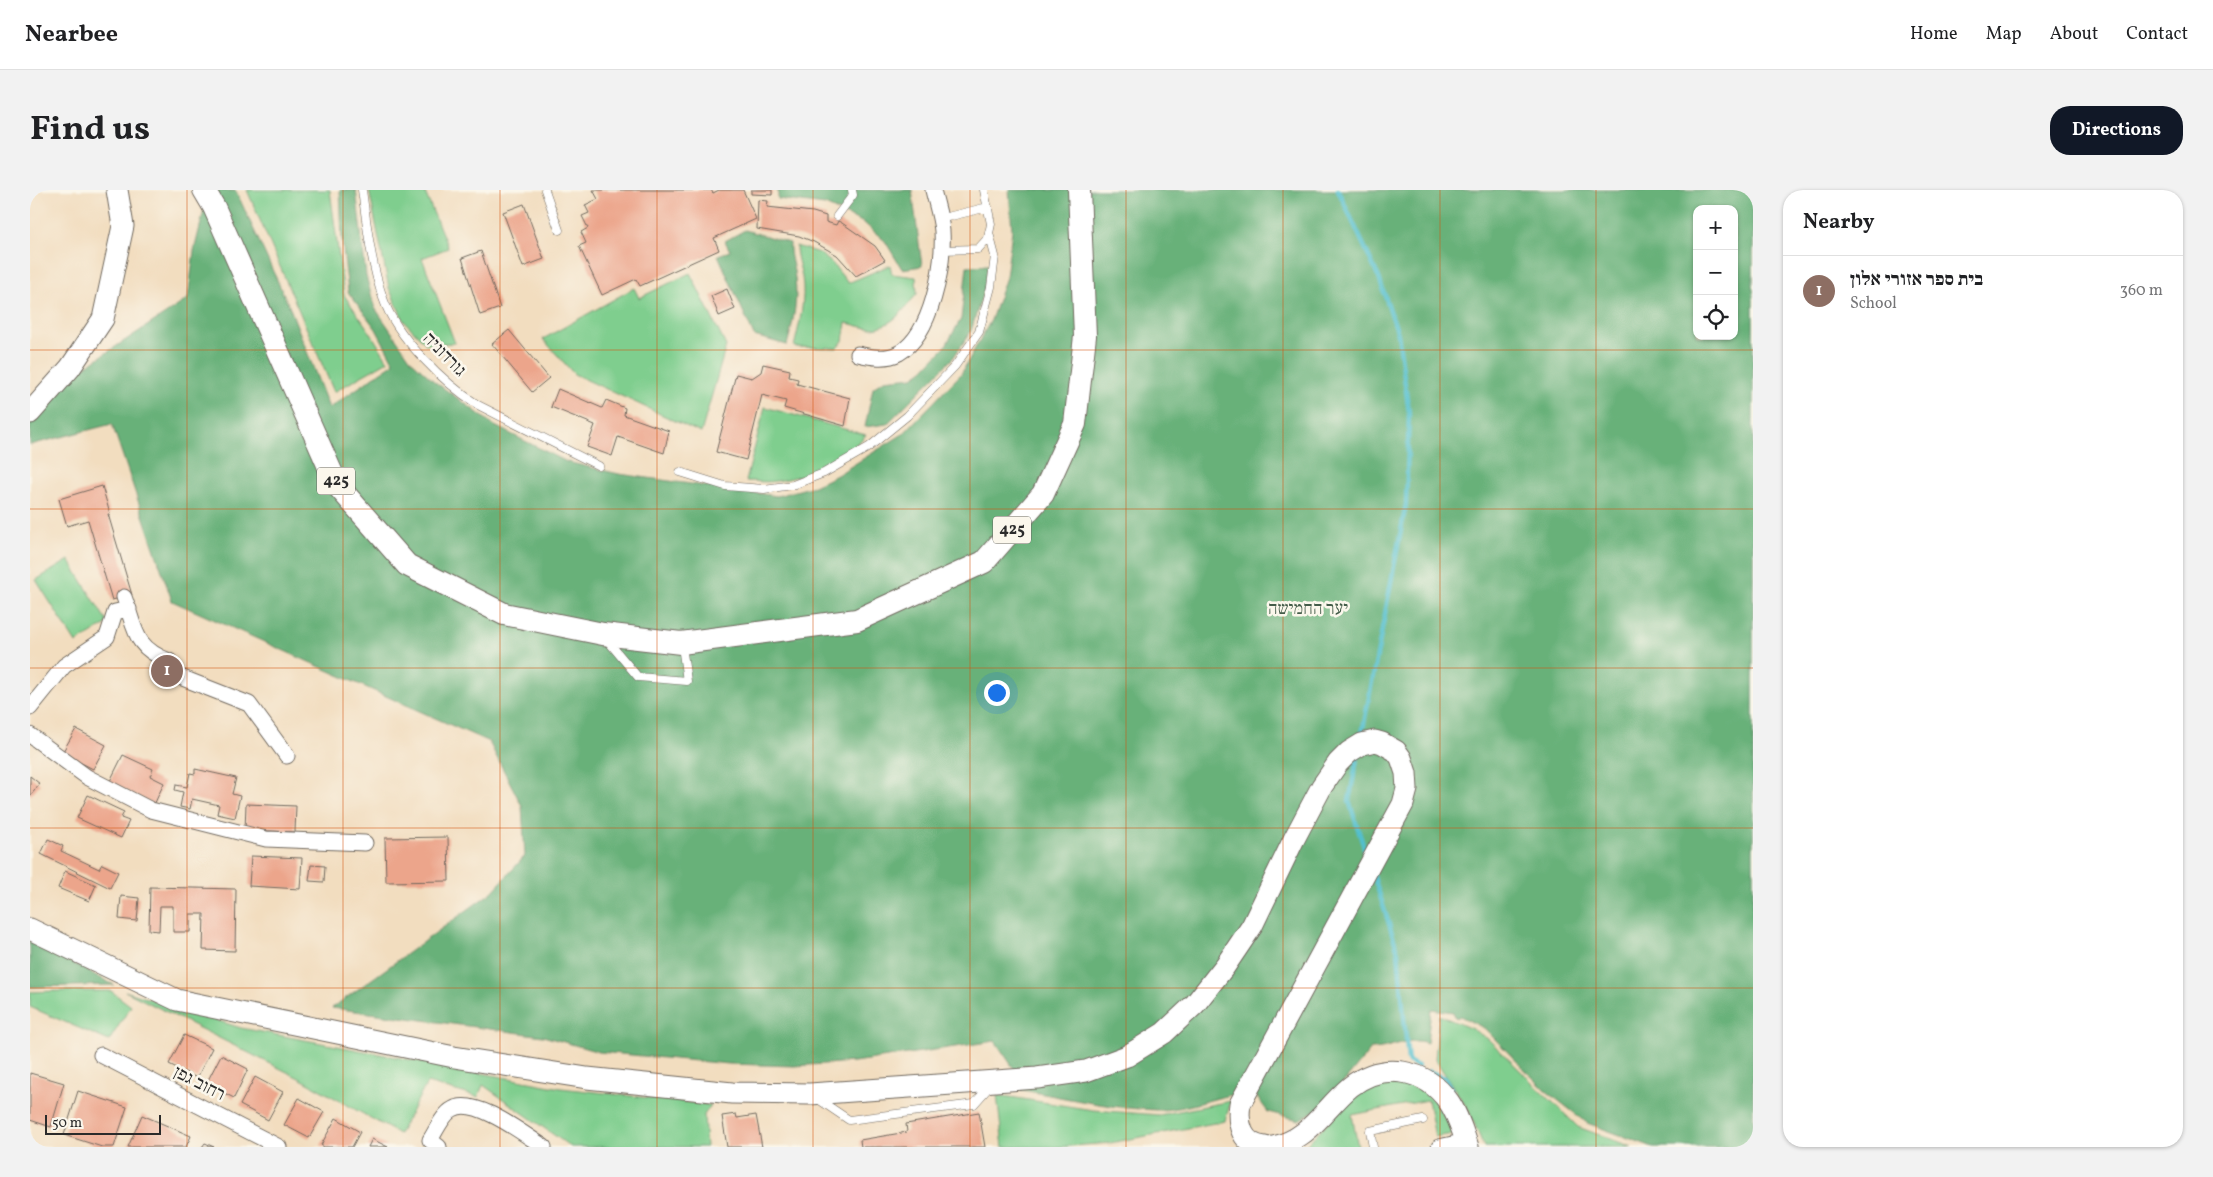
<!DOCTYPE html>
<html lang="en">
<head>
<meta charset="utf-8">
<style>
  :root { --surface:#fff; --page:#f2f2f2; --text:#202124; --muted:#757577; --line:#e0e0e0; --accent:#111827 }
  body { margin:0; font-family:Vollkorn,"Frank Ruhl Libre",serif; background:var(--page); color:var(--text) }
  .controls { position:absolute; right:15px; top:15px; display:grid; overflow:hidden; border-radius:10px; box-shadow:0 1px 4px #0004 }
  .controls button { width:45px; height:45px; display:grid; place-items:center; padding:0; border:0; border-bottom:1px solid var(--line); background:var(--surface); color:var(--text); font:25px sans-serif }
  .scale { position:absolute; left:15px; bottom:12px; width:116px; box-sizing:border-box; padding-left:5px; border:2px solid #2b2b2b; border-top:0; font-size:14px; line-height:18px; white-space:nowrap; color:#2b2b2b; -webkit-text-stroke:4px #fbf7ec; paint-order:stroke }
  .you { position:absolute; left:966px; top:502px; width:18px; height:18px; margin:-12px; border:4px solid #fff; border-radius:50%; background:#1a73e8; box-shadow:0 0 0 8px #1a73e833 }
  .badge { display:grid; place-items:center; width:32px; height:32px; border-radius:50%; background:var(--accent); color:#fff; font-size:16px; font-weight:700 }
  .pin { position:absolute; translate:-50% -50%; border:2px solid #fff; box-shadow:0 1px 5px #0006 }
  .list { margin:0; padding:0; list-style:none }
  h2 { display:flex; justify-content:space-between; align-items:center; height:65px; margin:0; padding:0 20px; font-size:21px }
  h2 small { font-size:16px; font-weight:400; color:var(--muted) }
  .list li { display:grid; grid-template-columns:32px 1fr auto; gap:15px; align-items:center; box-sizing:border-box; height:70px; padding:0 20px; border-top:1px solid var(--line) }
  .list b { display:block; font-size:19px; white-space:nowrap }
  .list p { margin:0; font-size:16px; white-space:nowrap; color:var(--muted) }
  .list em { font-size:16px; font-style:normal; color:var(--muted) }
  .icon { flex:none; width:28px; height:28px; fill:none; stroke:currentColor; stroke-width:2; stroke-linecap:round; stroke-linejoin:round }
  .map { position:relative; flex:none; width:1723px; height:957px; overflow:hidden; border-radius:20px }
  header { display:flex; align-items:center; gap:30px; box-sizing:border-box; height:70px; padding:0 25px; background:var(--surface); border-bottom:1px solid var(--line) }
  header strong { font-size:24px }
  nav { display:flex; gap:28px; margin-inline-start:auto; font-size:18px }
  .intro { display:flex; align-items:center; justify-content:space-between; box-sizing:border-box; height:120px; padding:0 30px }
  h1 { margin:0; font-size:35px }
  .button { padding:12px 22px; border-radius:20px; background:var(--accent); color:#fff; font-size:18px; font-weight:700 }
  main { display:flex; gap:30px; padding:0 30px }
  aside { flex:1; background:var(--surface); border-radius:20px; box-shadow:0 1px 4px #0004 }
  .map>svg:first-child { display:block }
  .green { fill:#7fce8e; stroke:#557c5c }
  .forest { fill:#67b179; stroke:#496e52; fill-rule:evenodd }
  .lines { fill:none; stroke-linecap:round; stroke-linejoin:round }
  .stream { stroke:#53bfce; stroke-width:4.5 }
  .building { fill:#eca58b }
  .service-casing { stroke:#71695f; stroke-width:9 }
  .minor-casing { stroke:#71695f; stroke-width:17 }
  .secondary-casing { stroke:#71695f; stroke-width:23 }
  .primary-casing { stroke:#71695f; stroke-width:24 }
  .service { stroke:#fff; stroke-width:8 }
  .minor { stroke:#fff; stroke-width:15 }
  .secondary { stroke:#fff; stroke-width:21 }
  .primary { stroke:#fff; stroke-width:22 }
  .grid { fill:none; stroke:#d5540f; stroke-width:1; stroke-opacity:0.55 }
  .labels { text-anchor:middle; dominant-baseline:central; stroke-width:5; stroke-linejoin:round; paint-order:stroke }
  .shield { fill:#fbf7ec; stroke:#696865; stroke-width:1 }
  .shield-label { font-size:16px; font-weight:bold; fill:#2b2b2b }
  .street-label { font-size:18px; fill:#2b2b2b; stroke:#fbf7ec }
  .park-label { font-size:18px; fill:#445c49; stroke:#fbf7ec }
</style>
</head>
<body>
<header>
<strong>Nearbee</strong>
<nav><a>Home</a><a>Map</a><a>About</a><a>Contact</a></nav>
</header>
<div class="intro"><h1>Find us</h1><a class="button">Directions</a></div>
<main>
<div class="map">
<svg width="1723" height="957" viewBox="0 0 1723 957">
  <rect width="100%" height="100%" fill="#fbf7ec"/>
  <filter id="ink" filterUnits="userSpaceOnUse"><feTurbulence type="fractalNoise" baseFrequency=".02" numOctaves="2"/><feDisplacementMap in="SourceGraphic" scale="10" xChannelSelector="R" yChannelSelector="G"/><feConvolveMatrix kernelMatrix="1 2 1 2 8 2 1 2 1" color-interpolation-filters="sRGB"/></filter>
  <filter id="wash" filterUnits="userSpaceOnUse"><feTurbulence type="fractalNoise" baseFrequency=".0096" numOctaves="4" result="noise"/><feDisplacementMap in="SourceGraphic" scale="20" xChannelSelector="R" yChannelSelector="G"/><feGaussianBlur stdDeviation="1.12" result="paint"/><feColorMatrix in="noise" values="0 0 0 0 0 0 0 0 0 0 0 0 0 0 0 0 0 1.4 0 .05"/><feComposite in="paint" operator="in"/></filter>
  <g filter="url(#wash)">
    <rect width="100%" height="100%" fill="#f2ddbf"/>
    <path class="green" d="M 217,0 L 300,0 L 314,105 L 340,142 L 358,171 L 304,202 Z
      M 339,0 L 394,0 L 418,58 L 392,68 L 425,153 L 396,154 L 374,131 L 359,98 Z
      M 766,56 L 789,63 L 802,73 L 818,93 L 860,75 L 862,84 L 886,87 L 887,104 C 874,119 862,138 840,138 C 832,138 824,134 816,133 L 813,151 L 807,158 L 764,157 C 769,135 776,110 772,87 C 770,76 766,67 766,56 Z
      M 660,83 L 696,156 L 671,243 L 544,184 L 513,149 L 604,98 L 609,108 Z
      M 735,217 L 836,245 C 816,267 777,287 747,291 C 737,293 726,291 716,291 Z
      M 39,370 L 78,433 L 46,453 L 6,390 Z
      M 25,801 L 81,801 L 101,816 L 79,851 L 0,817 L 0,802 Z
      M 95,801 L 211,838 L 531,898 L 681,915 L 674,925 L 676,957 L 541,957 L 453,895 L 448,907 L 397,893 L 369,944 L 271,889 Z
      M 1409,825 L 1442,839 L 1458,849 L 1548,937 L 1602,957 L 1454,957 L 1439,921 L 1405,869 Z
      M 1353,893 C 1395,894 1406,907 1423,944 L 1405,947 L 1398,910 L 1322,925 L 1328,957 L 1274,957 C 1296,935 1323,901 1353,893 Z
      M 967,905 L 1063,920 L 1129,925 L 1201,911 L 1195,931 L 1080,953 L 1027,957 L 973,957 Z"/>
    <path class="forest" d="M 179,0 L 206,1 L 260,118 L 299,218 L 364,173 L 346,139 L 318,102 L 312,50 L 310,0 L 326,0 L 336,86 L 345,118 L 381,170 L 405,192 L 437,215 L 465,236 L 537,272 L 589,284 L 747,306 L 784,296 L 807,285 L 873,244 L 931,184 L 961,130 L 976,87 L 982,40 L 979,0 L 1723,0 L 1723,957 L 1623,957 L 1557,933 L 1515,900 L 1454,838 L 1430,826 L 1426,828 L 1423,822 L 1401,819 L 1397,853 C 1379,846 1361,859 1341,859 L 1296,914 L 1269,930 L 1238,922 L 1224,903 C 1191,902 1159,921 1126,920 C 1069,918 1013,902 957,894 L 989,886 L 965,851 L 824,872 L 764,876 L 699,874 L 569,862 L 513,846 L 302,818 L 462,702 L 495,666 L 492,616 L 459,552 L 142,411 L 82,234 L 0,255 L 0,213 L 158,109 L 164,61 ZM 1667,19 L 1704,19 L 1704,146 L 1667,146 Z
      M 748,0 L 882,0 L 892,76 L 872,79 L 855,51 L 834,33 L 795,15 L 748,9 Z
      M 715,40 L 760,53 C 759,66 764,76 765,89 C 768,111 763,133 757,155 L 724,146 L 688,65 L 700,61 L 695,51 Z
      M 958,75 L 953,102 L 941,141 L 923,168 L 857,234 L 835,237 L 843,198 L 854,190 L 883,187 L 893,180 L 915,157 L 931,129 L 937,76 Z
      M 0,751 L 84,795 L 0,797 Z"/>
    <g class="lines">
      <path class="stream" d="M 1308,0 L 1349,88 L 1368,144 L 1379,223 L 1376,314 L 1331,549
        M 1328,564 L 1319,611 L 1337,667
        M 1343,684 L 1368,762 L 1378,871 L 1388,876
        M 1399,881 L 1415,888 L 1421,899"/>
    </g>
    <g id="blocks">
      <path class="building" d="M 563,0 L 681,0 L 683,3 L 689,0 L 713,0 L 726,29 L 684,48 L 689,60 L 610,96 L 606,89 L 572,105 L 549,56 L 556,53 L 551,42 L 558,38 L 552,26 L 559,23 L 555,15 L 568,9 Z
        M 721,0 L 742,0 L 742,5 L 721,4 Z
        M 728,10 L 738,11 L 737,17 L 783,22 L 796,26 L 796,32 L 806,35 L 808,31 L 812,33 L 845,56 L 855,70 L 826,86 L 807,65 L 784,52 L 769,46 L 727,39 Z
        M 494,14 L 514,69 L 493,77 L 473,22 Z
        M 451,61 L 470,118 L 450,125 L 432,68 Z
        M 697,99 L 705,119 L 689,126 L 681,106 Z
        M 479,140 L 519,188 L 502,202 L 462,154 Z
        M 733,174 L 760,180 L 759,187 L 768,189 L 767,194 L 820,208 L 815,236 L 754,218 L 756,211 L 732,205 L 716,270 L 686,262 L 706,184 L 722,188 L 731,182 Z
        M 528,199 L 572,218 L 576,210 L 595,218 L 594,225 L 639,241 L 634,263 L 588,247 L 582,266 L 557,257 L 565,235 L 521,217 Z
        M 72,296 L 80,324 L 78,324 L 102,405 L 82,410 L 58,330 L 37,336 L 29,309 Z
        M 46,539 L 76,555 L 63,579 L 32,563 Z
        M 93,565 L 123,579 L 120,586 L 134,593 L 124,615 L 79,593 Z
        M 165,579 L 206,588 L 202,604 L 210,606 L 205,628 L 187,624 L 189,615 L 162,609 L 160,619 L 150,617 L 153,602 L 145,600 L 146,595 L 157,597 L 160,583 L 165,584 Z
        M 0,586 L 10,594 L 0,606 Z
        M 58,605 L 94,622 L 91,628 L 99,631 L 91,648 L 47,628 Z
        M 216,614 L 266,616 L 265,642 L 215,640 Z
        M 418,647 L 419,691 L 356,692 L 355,648 Z
        M 18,649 L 33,656 L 31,661 L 69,679 L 72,674 L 88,682 L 80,698 L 11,664 Z
        M 221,666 L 272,668 L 270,699 L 219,696 Z
        M 281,675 L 295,676 L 294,692 L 279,691 Z
        M 35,681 L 66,695 L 59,711 L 28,698 Z
        M 120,697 L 206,699 L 205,761 L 173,760 L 174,724 L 160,724 L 160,742 L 143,742 L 143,716 L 130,716 L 129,741 L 119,740 Z
        M 91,706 L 109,708 L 107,731 L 89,729 Z
        M 154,845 L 182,858 L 167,888 L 139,874 Z
        M 191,865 L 218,879 L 204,908 L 176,894 Z
        M 0,883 L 34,893 L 21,937 L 0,930 Z
        M 225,887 L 253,902 L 238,930 L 210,915 Z
        M 48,901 L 97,917 L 84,957 L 72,957 L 34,945 Z
        M 269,908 L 294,922 L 279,948 L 254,935 Z
        M 949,922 L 955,957 L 831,957 L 830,950 L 877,942 L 876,934 Z
        M 706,924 L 707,928 L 726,925 L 732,957 L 697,957 L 692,926 Z
        M 112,925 L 161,946 L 156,957 L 98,957 Z
        M 306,928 L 330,942 L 322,957 L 294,957 L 291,955 Z
        M 342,949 L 358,957 L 338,957 Z
        M 175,953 L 184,957 L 172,957 Z"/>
    </g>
  </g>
  <g filter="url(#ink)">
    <use href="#blocks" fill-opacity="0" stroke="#71695f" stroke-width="1"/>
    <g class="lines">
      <defs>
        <path id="service" d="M 332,0 C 337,36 341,74 353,108 C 366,147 414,193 448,215 L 569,276
          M 515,0 L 529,40
          M 807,26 L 823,5 L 822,0
          M 909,29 L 958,17
          M 911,60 L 948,59 L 958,48 L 961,34 L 954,0
          M 650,282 L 695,296 L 734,299 L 763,295 L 794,283 L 839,257 L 877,226 L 925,176 L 949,142 L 961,97 L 965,66 L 959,43
          M 577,450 L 608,487 L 657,491 L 652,456
          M 788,909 L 819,930 L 944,914 L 960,896
          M 1343,957 L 1340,941 L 1393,930"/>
        <path id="minor" d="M 828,164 C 841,167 856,170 869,163 C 902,144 914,76 912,41 C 911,28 906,13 903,0
          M 94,407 C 106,439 103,457 139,471 L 140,483 L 219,514 L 257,566
          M 0,518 L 34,476 L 77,447 L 85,422 L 99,419
          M 0,545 L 57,587 L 121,620 L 236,649 L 335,653
          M 71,865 L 249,957
          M 409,957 L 400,950 C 406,941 413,924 423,919 C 445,906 495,945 514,957
          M 1409,957 L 1436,951"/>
        <path id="secondary" d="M 0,223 L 40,178 L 73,129 L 93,36 L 87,0
          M 0,739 L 147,810 L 424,867 L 557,888 L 702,903 L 780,904 L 1007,888 L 1056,881 L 1097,866 L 1134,843 L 1165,814 L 1195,776 L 1222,736 L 1264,649 L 1292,596 L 1308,573 L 1319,562 L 1332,554 L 1345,551 L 1352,553 L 1366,561 L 1371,568 L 1376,583 L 1377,599 L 1373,614 L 1210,914 C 1207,933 1211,955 1235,957
          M 1243,957 C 1279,950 1294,919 1320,897 C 1352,871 1395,878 1419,912 C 1428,925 1433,942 1438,957"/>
        <path id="primary" d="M 174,0 L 184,17 L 307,295 L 377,375 L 474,424 L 573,444 L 651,453 L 827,430 L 954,372 L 1013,304 L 1045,234 L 1055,146 L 1049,0"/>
      </defs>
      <use href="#service" class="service-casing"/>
      <use href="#minor" class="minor-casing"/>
      <use href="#secondary" class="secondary-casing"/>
      <use href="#primary" class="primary-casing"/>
      <use href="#service" class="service"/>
      <use href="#minor" class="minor"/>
      <use href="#secondary" class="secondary"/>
      <use href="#primary" class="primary"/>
    </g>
  </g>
  <path class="grid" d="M 157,0 L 157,957M 313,0 L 313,957M 470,0 L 470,957M 627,0 L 627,957M 783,0 L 783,957M 940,0 L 940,957M 1096,0 L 1096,957M 1253,0 L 1253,957M 1410,0 L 1410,957M 1566,0 L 1566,957M 0,160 L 1723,160M 0,319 L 1723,319M 0,478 L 1723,478M 0,638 L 1723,638M 0,798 L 1723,798"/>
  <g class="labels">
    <g class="shield">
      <rect x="287" y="277.5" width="38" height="27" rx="4"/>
      <rect x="963" y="326.5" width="38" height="27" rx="4"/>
    </g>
    <g class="shield-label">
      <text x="306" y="291">425</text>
      <text x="982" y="340">425</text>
    </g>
    <g class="street-label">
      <text transform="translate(414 165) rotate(46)">גורדוניה</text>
      <text transform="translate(169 894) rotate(27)">רחוב גפן</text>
    </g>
    <g class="park-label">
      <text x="1278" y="419">יער החמישה</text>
    </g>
  </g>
</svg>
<div class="controls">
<button>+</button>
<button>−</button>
<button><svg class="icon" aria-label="locate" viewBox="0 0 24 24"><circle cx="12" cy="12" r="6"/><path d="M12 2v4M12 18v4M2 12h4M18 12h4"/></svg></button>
</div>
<div class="scale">50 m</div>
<div class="you"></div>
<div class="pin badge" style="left:137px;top:481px;background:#8d6e63">1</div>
</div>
<aside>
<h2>Nearby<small></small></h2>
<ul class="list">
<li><span class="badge" style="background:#8d6e63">1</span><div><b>בית ספר אזורי אלון</b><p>School</p></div><em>360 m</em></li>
</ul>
</aside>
</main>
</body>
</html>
